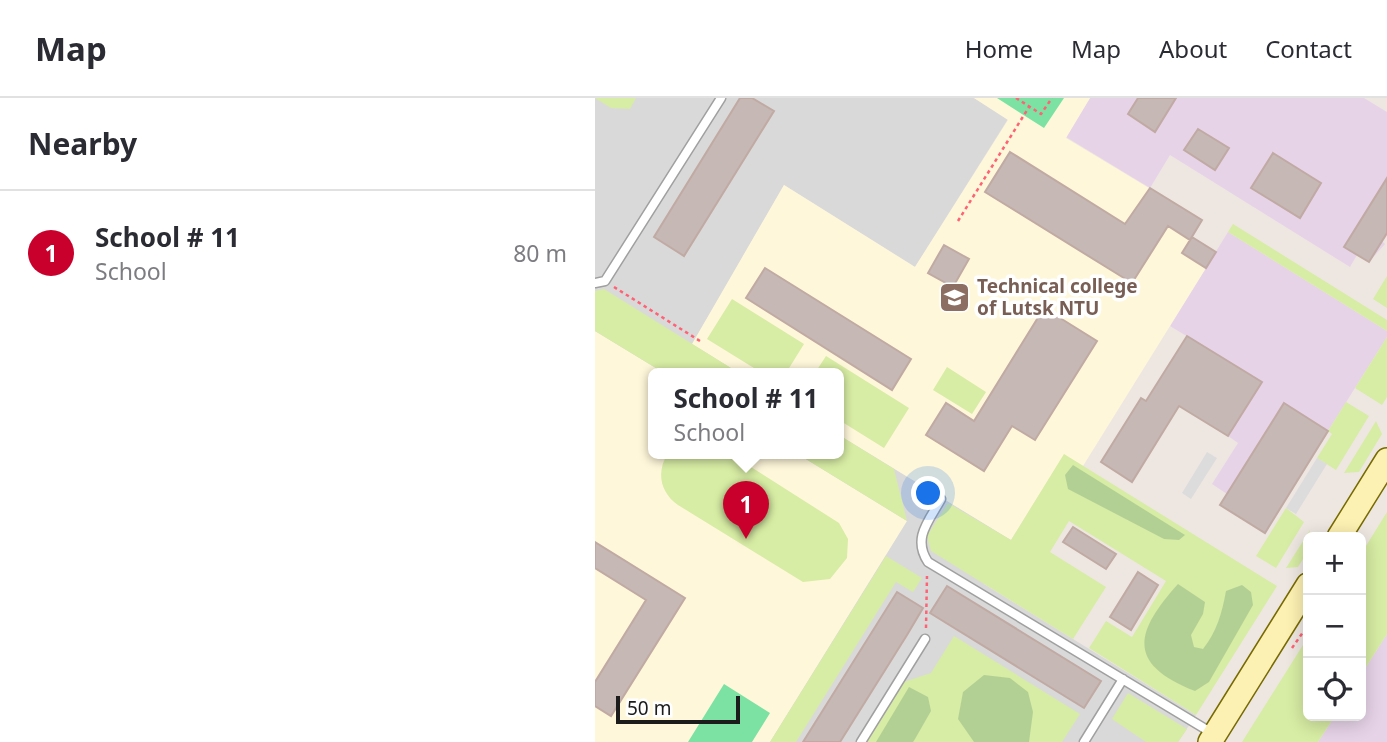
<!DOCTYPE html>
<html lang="en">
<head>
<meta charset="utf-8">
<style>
  :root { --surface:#fff; --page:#f7f7f7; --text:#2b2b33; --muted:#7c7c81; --line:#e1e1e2; --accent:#c9002c }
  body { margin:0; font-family:"Noto Sans",sans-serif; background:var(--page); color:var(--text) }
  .controls { position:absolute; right:21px; bottom:21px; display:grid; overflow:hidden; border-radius:10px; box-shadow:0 4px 18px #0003 }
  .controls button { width:63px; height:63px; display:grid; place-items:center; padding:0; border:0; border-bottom:2px solid var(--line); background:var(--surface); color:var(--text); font:35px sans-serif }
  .scale { position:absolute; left:21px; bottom:18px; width:124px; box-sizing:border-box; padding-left:7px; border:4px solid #1c1c1c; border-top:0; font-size:19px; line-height:24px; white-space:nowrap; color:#1c1c1c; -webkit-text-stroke:5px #fff; paint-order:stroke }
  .you { position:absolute; left:334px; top:396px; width:24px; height:24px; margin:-18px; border:5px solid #fff; border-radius:50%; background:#1a73e8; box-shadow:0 0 0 10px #1a73e833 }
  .badge { display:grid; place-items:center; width:46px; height:46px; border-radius:50%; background:var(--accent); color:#fff; font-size:23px; font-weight:700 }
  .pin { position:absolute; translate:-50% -58px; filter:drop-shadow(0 2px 4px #0008) }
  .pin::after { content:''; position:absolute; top:37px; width:24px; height:21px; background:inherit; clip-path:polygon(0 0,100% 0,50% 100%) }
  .popup { position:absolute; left:53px; top:270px; width:196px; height:91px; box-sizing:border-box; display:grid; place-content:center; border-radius:10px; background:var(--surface); filter:drop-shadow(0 2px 5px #0005); font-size:23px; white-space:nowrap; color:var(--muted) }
  .popup b { font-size:26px; color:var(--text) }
  .popup::after { content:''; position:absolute; left:50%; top:100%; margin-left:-14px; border:14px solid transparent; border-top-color:var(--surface) }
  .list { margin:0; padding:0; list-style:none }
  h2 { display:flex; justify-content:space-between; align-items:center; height:91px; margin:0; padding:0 28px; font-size:30px }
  h2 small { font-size:23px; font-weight:400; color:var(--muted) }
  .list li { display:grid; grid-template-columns:46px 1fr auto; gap:21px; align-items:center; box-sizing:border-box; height:126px; padding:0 28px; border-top:2px solid var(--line) }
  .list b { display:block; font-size:26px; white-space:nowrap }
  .list p { margin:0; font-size:23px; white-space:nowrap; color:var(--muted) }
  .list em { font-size:23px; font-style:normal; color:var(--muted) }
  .icon { flex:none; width:38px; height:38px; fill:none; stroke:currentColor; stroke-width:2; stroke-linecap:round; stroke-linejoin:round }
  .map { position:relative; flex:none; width:792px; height:644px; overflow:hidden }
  header { display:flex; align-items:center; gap:42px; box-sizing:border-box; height:98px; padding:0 35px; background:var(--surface); border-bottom:2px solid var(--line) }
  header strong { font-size:33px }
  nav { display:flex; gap:38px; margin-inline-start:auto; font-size:24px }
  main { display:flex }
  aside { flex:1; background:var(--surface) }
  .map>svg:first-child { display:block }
  .residential { fill:#dad9d9 }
  .industrial { fill:#e7d3e8 }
  .education { fill:#fff7da }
  .grass { fill:#d7eca4 }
  .forest { fill:#b3d094 }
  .pitch { fill:#7be2a4 }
  .parking { fill:#dcdcdc }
  .building { fill:#c6b8b5; stroke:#c0aaa3; stroke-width:2 }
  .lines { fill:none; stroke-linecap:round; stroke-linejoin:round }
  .lane-casing { stroke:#a0a0a0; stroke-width:11 }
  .secondary-casing { stroke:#776a00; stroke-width:26 }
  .path { stroke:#ff6274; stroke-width:2.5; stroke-dasharray:3.5 3.5; stroke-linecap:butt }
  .lane { stroke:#fff; stroke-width:8 }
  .secondary { stroke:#fcf0b2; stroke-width:23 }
  .labels { text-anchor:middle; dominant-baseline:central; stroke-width:7; stroke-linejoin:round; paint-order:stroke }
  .education-label { font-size:19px; font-weight:bold; fill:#785e54; stroke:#fff; text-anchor:start }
</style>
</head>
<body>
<header>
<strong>Map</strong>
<nav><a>Home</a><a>Map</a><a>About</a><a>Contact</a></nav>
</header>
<main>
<aside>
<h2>Nearby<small></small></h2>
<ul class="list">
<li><span class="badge">1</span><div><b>School # 11</b><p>School</p></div><em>80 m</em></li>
</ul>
</aside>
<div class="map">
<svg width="792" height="644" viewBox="0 0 792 644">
  <rect width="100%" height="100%" fill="#eee7e1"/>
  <path class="residential" d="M 0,0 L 379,0 L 413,21 L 320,169 L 189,87 L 98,245 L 144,275 L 58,275 L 58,355 L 244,355 L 244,337 L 416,442 L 389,486 L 601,617 L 583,644 L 0,644 Z"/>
  <path class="industrial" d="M 495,0 L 769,0 L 792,14 L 792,135 L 787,143 L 790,146 L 774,164 L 762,157 L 755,169 L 575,57 L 555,90 L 471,39 Z
    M 633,134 L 792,233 L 792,239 L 733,333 L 688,306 L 632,396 L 617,386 L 643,345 L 633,338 L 667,284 L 575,228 Z
    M 792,536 L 792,644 L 723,644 L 740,618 L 766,618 L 766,577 Z"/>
  <path class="education" d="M 379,0 L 495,0 L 471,40 L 607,122 L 597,139 L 621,154 L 488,368 L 469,357 L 416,442 L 244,337 L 244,275 L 144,275 L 97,246 L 189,87 L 320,169 L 413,22 Z
    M 0,233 L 69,275 L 58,275 L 58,355 L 201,355 L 312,423 L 175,644 L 0,644 Z"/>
  <path class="grass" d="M 0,0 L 41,0 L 35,11 L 16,10 Z
    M 638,126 L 792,222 L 792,233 L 633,134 Z
    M 792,178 L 792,210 L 778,201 Z
    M 9,191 L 144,275 L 69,275 L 0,233 L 0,193 Z
    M 137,201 L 209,246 L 191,275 L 167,275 L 112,241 Z
    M 792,239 L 792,299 L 787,307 L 760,290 Z
    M 231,258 L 314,310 L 289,350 L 244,322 L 244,275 L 220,275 Z
    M 352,269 L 391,294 L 377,316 L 338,292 Z
    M 751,304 L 774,318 L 741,372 L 722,360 L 737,336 L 733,333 Z
    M 781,323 L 787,336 L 764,374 L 749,375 Z
    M 244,337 L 299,371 L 312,423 L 201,355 L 244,355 Z
    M 73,355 L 134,355 L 244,425 L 253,441 L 252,460 L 235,481 L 208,484 L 83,407 C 65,394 61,374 73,355 Z
    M 469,356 L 682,488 L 601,617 L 494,550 L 511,523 L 537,539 L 571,483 L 474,423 L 455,454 L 511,489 L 478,541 L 336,453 L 332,438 L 353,405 L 416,442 Z
    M 691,410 L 709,424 L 681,470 L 661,458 Z
    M 792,414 L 792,536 L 766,577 L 766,456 Z
    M 715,432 L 713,453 L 703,469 L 691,470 Z
    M 291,458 L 327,480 L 318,494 L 301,484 L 201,644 L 175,644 Z
    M 359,538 L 485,616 L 467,644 L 272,644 L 309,584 L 336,575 Z
    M 713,539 L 713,618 L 740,618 L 723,644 L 647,644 Z
    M 533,595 L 592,631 L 583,644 L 551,644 L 517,621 Z"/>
  <path class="forest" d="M 478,367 L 590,437 L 584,442 L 569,441 L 473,391 L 470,377 Z
    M 583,486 L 610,504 L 608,516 L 596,537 L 599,549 L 608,551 C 622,533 627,515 631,493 L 647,487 L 656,494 L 658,507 L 614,584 L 600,593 C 532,566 539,535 583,486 Z
    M 389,577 L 415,580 L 433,594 L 438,614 L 434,644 L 379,644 L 363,621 L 368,594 Z
    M 314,589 L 333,599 L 336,613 L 320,641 L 318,644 L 281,644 Z"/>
  <path class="pitch" d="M 402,0 L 469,0 L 449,30 Z
    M 129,586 L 175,615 L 157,644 L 93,644 Z"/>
  <path class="parking" d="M 612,354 L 622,360 L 596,401 L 587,395 Z
    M 722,360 L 732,366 L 701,416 L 691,410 Z"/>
  <path class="building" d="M 145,0 L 157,0 L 179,13 L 89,158 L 59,139 Z
    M 543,0 L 581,0 L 560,34 L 533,16 Z
    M 603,31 L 634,50 L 620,72 L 589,52 Z
    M 415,54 L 530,126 L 555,90 L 607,122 L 595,142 L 573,128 L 537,185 L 390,94 Z
    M 678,55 L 726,85 L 705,120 L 656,90 Z
    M 792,80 L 792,135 L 774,164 L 749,149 Z
    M 597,139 L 621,154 L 611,170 L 587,155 Z
    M 349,147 L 374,161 L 358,189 L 333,175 Z
    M 170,170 L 316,261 L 297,292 L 151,200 Z
    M 449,210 L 502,243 L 440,342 L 417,328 L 389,373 L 331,337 L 351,305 L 379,323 Z
    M 592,238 L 667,284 L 633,338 L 584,308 L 537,384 L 506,364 L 546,300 L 551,303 Z
    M 689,305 L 733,333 L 670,435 L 625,407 Z
    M 478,429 L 521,456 L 511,471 L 468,444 Z
    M 0,444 L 90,500 L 16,618 L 0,608 L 0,584 L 51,502 L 0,470 Z
    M 543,474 L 563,487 L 536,532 L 515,519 Z
    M 352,488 L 506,583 L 489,610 L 335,515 Z
    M 302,494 L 328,510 L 312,537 L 245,644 L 208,644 Z"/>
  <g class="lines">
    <defs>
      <path id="lane" d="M 0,185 L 10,183 L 126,0
        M 346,401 C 334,423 317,440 333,464 L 617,635
        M 266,644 L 330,541
        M 489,644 L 528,581"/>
      <path id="secondary" d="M 744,439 L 792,362
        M 615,644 L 713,487"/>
    </defs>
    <use href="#lane" class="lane-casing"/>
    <use href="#secondary" class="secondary-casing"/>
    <path class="path" d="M 421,0 L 446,16 L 457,0
      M 363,123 L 434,9
      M 19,189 L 105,243
      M 331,530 L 332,478
      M 697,550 L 713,527"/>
    <use href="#lane" class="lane"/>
    <use href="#secondary" class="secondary"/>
  </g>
  <defs>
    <symbol id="university-square" viewBox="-11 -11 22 22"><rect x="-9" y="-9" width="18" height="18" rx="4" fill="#8d6e63" stroke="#fff"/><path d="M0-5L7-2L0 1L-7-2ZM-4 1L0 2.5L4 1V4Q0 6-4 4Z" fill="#fff"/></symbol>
  </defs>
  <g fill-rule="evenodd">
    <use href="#university-square" x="342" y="182" width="35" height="35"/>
  </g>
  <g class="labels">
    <g class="education-label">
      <text x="382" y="188">Technical college<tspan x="382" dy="22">of Lutsk NTU</tspan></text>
    </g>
  </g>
</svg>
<div class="controls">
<button>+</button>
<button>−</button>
<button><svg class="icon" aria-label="locate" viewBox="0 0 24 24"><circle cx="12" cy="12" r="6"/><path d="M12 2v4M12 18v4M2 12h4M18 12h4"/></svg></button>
</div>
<div class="scale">50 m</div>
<div class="you"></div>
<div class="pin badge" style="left:151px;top:441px">1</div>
<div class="popup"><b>School # 11</b>School</div>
</div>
</main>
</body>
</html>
